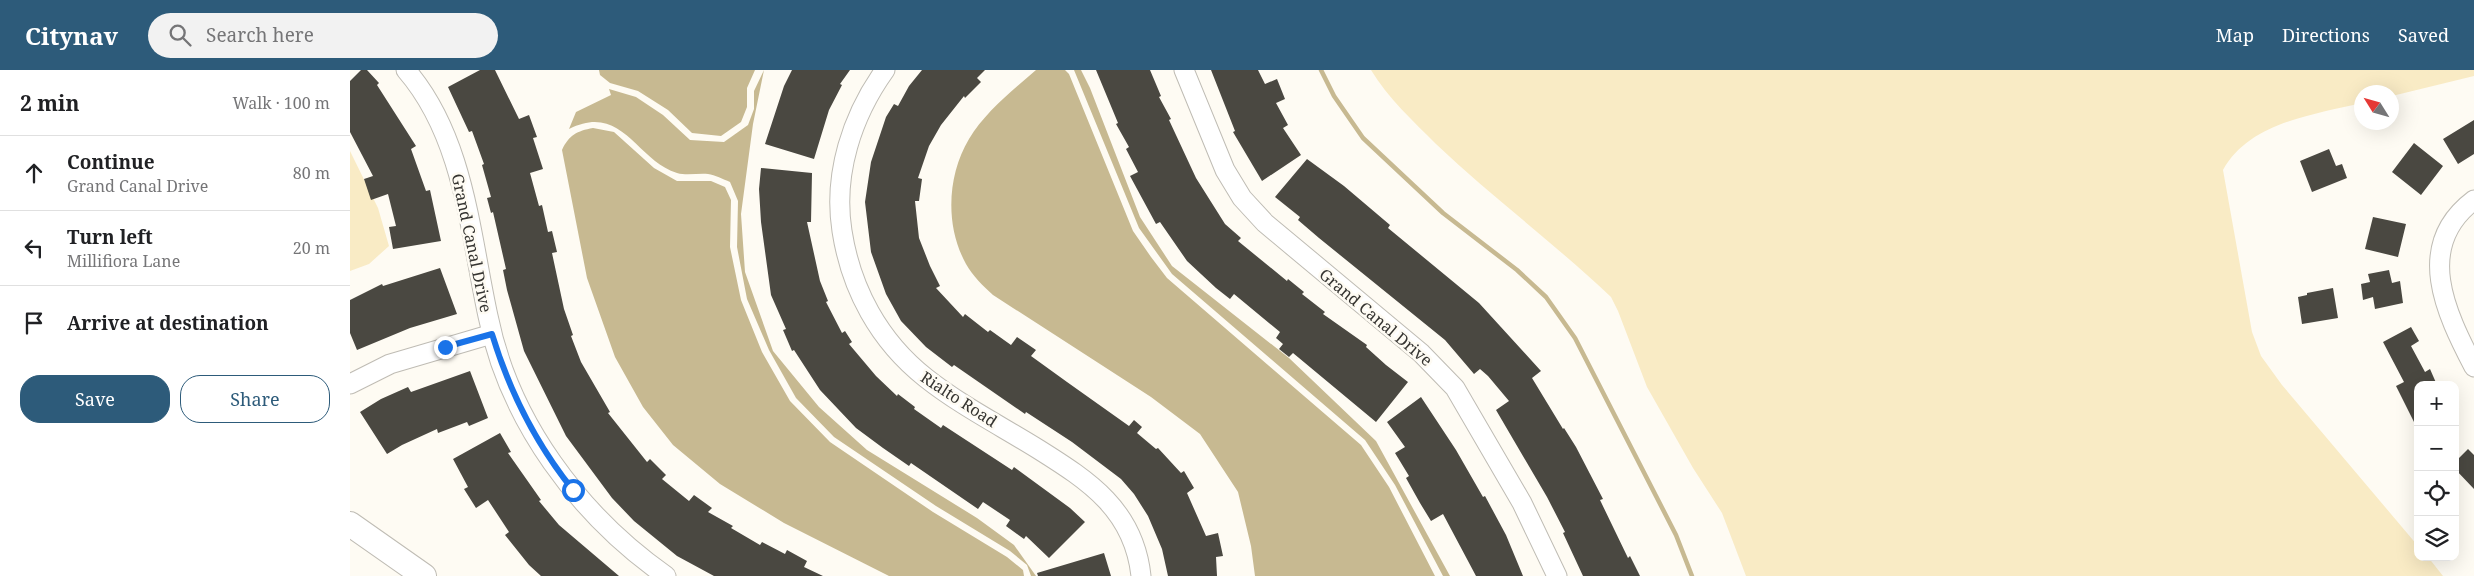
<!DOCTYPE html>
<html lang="en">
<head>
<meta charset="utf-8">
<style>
  :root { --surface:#fff; --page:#f2f2f2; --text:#202124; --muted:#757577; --line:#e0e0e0; --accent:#2d5b7a }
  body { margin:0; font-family:"Noto Serif",serif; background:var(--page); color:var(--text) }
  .controls { position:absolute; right:15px; bottom:15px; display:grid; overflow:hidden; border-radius:10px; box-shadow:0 5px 20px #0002 }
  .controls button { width:45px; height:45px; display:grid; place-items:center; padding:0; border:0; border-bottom:1px solid var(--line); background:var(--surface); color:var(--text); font:25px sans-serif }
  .compass { position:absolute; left:2004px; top:15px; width:45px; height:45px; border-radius:50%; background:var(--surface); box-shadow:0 5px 20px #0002; rotate:307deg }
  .stop { position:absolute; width:15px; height:15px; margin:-11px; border:4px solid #1a73e8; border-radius:50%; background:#fff }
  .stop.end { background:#1a73e8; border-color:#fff; box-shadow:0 1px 5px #0008 }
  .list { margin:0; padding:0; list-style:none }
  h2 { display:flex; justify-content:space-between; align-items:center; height:65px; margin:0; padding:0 20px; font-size:21px }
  h2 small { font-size:16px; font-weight:400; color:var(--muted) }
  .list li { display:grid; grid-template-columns:32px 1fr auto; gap:15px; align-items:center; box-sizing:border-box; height:75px; padding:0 20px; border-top:1px solid var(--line) }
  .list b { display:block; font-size:19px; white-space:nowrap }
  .list p { margin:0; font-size:16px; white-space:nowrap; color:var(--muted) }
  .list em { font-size:16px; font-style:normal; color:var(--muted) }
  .actions { display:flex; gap:10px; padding:15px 20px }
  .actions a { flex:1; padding:11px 0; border:1px solid var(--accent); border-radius:20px; text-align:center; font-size:18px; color:var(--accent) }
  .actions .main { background:var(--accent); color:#fff }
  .icon { flex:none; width:28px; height:28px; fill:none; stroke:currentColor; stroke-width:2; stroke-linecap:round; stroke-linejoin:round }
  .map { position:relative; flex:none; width:2124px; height:506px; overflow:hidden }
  header { display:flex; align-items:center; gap:30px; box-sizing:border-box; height:70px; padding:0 25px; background:var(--accent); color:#fff }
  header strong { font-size:24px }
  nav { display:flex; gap:28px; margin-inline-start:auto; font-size:18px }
  .search { width:350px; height:45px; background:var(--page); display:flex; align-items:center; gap:12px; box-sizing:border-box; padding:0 18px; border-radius:28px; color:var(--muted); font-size:19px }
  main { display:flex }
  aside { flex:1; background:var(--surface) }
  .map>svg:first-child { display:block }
  .green { fill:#f9ebc5 }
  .forest { fill:#c7b991 }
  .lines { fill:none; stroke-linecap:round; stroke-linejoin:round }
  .stream { stroke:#c7b991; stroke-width:4.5 }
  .building { fill:#4a4841 }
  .minor-casing { stroke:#bfbcb4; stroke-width:21 }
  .major-casing { stroke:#bfbcb4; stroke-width:26 }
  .minor { stroke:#fff; stroke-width:19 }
  .major { stroke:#fff; stroke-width:24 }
  .route { stroke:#1a73e8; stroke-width:6 }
  .labels { text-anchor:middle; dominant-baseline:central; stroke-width:5; stroke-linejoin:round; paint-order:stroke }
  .street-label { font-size:16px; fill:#363532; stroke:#fefbf3 }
</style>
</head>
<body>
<header>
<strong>Citynav</strong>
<div class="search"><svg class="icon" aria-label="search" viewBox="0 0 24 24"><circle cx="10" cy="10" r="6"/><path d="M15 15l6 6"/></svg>Search here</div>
<nav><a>Map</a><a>Directions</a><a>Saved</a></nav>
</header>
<main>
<aside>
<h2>2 min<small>Walk · 100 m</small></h2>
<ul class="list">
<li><svg class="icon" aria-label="ahead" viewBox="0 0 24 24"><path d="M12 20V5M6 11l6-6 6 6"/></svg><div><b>Continue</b><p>Grand Canal Drive</p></div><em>80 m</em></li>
<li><svg class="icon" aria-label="left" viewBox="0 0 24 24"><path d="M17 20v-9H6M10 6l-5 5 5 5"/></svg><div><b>Turn left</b><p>Millifiora Lane</p></div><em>20 m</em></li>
<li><svg class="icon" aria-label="arrive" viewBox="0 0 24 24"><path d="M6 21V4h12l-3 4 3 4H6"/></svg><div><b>Arrive at destination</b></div></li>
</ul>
<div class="actions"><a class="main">Save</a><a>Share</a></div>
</aside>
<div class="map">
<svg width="2124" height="506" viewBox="0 0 2124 506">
  <rect width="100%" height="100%" fill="#fefbf3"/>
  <path class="green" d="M 1021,0 L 2124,0 L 2124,6 L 2042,26 L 2042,22 L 2012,22 L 2011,33 C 1963,45 1900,52 1873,100 L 1902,262 L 1911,286 L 1932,315 L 2068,476 L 2068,487 L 2078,487 L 2093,506 L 1396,506 L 1372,443 L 1343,398 L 1297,317 L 1268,241 L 1261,227 C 1205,174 1142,127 1086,74 C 1063,51 1038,28 1021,0 Z
    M 0,81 L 28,138 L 39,176 L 19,194 L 0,201 Z"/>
  <path class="forest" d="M 249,0 L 405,0 L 397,18 L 397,37 L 391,52 L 371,66 L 342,63 L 318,40 L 288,21 L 260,13 L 250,5 Z
    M 414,0 L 403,54 L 391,144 L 395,202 L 423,281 L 469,337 L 517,380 L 627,448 L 664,475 L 686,506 L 681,506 L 677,495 L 660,481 L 586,436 L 484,367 L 446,328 L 419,280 L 397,229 L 387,177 L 388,131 L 380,112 C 373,109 365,105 358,104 C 348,103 337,106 327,103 C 286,90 272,32 219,59 L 226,42 L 261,25 L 259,19 L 286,27 L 313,45 L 340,70 L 374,72 L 398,55 L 404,39 L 404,21 Z
    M 686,0 L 715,0 L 719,4 L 783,161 L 801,187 L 817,208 L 1011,375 L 1039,417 L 1085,506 L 905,506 L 901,476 L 888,422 L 850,364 L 801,327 L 643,225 C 633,216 623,206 616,194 C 595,156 597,106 619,69 C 635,42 663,20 686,0 Z
    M 724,0 L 731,0 L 740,18 L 790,147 L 822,196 L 939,288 L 1026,371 L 1100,506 L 1093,506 L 1045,415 L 1015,370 L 822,204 L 789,158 Z
    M 243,58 L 264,62 L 304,98 L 327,111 L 361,111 L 375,117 L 381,130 L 380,177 L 391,230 L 412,282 L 440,331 L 480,372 L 583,442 L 657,487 L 673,500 L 674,506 L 539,506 L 434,453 L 370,414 L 323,375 L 293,337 L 265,287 L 237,208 L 212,80 C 219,65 227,61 243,58 Z"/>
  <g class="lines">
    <path class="stream" d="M 971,0 L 984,26 L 1013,68 L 1093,143 L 1167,200 L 1196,227 L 1225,268 L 1326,465 L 1342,506"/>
  </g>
  <path class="building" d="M 11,0 L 17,0 L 29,13 L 27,15 L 66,76 L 61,79 L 76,121 L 80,120 L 91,171 L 43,179 L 39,157 L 46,156 L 38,124 L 21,130 L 14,109 L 23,106 L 0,62 L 0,11 Z
    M 130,0 L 145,0 L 169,49 L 179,45 L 187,67 L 183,68 L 193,99 L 180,103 L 189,136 L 192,135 L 198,162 L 202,161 L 207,182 L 202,183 L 214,239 L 223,265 L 221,266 L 231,292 L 260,342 L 258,343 L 297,392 L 300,389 L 316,405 L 312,409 L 339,431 L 344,425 L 362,438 L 358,442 L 383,456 L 381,458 L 410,475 L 412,472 L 435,484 L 437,480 L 457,491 L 454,497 L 473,506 L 364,506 L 327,486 L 284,451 L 262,428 L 216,366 L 174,281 L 157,220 L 153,200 L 156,199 L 143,142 L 141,143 L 137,128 L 141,127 L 132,95 L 134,94 L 122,61 L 119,62 L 98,17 Z
    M 442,0 L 500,0 L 490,14 L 492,15 L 479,40 L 464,89 L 415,74 L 434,16 Z
    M 572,0 L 635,0 L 627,8 L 631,12 L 615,28 L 614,26 L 591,55 L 579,76 L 568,108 L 572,109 L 569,131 L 565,131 L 569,168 L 580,196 L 590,216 L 586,218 L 613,247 L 615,244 L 638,262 L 640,260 L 661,275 L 667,267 L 686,280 L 681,286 L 717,312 L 779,356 L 784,350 L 792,357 L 787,363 L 806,379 L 808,378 L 831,403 L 834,401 L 844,418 L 837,423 L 856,466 L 868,463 L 873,486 L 866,487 L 867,506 L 818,506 L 812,479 L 798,446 L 784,424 L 771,409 L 722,372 L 676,342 L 675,344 L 604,295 L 602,297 L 576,277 L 551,251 L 536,224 L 521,182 L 515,132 L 521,92 L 536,47 L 544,34 L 548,36 L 559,16 Z
    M 746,0 L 800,0 L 811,26 L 809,27 L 821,49 L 819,50 L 846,108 L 875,154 L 891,168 L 888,171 L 937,211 L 938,209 L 954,222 L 952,224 L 975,242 L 973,244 L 1017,275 L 1016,277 L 1036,295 L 1058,312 L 1026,352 L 943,283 L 939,287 L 929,279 L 933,274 L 926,268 L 930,262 L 884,224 L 880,229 L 866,218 L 837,191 L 810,152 L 806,154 L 780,106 L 788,102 L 776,79 L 779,77 L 766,54 L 768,53 Z
    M 861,0 L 908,0 L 915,14 L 927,9 L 935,29 L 926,33 L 938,55 L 933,58 L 951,85 L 912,111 L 883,62 L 885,61 Z
    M 2124,50 L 2124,84 L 2108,94 L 2093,69 Z
    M 2064,73 L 2093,96 L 2071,125 L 2042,102 Z
    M 1979,79 L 1986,96 L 1992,94 L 1997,108 L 1962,122 L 1950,91 Z
    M 957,89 L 994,116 L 1040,155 L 1038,158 L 1129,233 L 1191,301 L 1182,308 L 1213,359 L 1214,358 L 1226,377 L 1253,429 L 1250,430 L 1278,488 L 1280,486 L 1290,506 L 1233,506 L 1213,463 L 1215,462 L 1197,427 L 1146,340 L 1159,331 L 1138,306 L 1130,299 L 1124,304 L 1095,270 L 969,168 L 948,150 L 950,147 L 925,127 Z
    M 411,98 L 462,103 L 461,152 L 457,152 L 470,211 L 478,231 L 476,232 L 492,263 L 495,261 L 502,272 L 499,274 L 526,306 L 547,326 L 548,324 L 565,337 L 564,339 L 591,358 L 593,355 L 662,400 L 664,397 L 720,438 L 735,452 L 699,488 L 676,466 L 674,469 L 656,456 L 660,450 L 633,432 L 628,439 L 561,393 L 559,396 L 533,378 L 506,358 L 470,320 L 444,280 L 442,281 L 433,260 L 436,259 L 421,225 L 411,152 L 409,119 Z
    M 2023,147 L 2056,154 L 2048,187 L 2015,179 Z
    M 90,198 L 107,244 L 60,258 L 7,280 L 0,263 L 0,230 L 32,214 L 33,216 Z
    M 2039,200 L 2042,213 L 2050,211 L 2053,233 L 2025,239 L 2023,227 L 2013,230 L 2011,214 L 2020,212 L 2018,204 Z
    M 1983,218 L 1988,248 L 1952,254 L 1948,227 L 1957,225 L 1957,223 Z
    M 2061,257 L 2069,271 L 2061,276 L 2075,302 L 2080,299 L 2087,315 L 2068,315 L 2068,360 L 2046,316 L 2054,312 L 2033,272 Z
    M 120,301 L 138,348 L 119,356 L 117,352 L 88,363 L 87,359 L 52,375 L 37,384 L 10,342 L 31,329 L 58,317 L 61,322 Z
    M 1071,327 L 1106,380 L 1133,427 L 1135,426 L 1156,465 L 1173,506 L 1126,506 L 1093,444 L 1081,451 L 1070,433 L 1056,408 L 1059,406 L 1045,383 L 1055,377 L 1037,352 Z
    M 150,363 L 161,382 L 158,383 L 191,430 L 189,431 L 209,455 L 269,506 L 191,506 L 179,495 L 155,465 L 159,462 L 138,430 L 126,438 L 114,419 L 118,417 L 103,389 Z
    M 2118,379 L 2124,385 L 2124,419 L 2105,399 L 2105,392 Z
    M 754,483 L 761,506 L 688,506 L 687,503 Z"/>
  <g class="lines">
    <defs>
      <path id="minor" d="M 56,0 C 114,67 120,163 138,246 C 159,351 229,445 316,506
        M 535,0 C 502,46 483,104 492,161 C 501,219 529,271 576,308 C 610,335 651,356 688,379 C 739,411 784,440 791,506
        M 834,0 L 875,100 L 892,128 L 915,153 L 1071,283 L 1105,318 L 1172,433 L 1207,506
        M 2124,130 C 2063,176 2096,243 2124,297
        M 0,314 L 40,294 L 142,264"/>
      <path id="major" d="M 0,454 L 74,506"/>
    </defs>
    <use href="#minor" class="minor-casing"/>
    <use href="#major" class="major-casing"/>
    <use href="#minor" class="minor"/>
    <use href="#major" class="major"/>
  </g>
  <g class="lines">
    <path class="route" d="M 95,277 L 142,264 C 159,320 186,374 223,420"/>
  </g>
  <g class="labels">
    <g class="street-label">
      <text transform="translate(122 173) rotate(78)">Grand Canal Drive</text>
      <text transform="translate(1026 247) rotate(40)">Grand Canal Drive</text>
      <text transform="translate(609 329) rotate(33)">Rialto Road</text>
    </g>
  </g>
</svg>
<div class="controls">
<button>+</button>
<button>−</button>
<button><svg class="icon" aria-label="locate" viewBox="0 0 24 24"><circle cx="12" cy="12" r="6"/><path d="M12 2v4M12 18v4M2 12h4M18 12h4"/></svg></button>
<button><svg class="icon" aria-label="layers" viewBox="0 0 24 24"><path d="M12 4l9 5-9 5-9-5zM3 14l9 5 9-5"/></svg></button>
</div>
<svg class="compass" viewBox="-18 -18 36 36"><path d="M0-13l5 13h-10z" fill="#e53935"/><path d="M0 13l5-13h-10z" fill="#757577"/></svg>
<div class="stop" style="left:223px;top:420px"></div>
<div class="stop end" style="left:95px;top:277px"></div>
</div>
</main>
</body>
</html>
